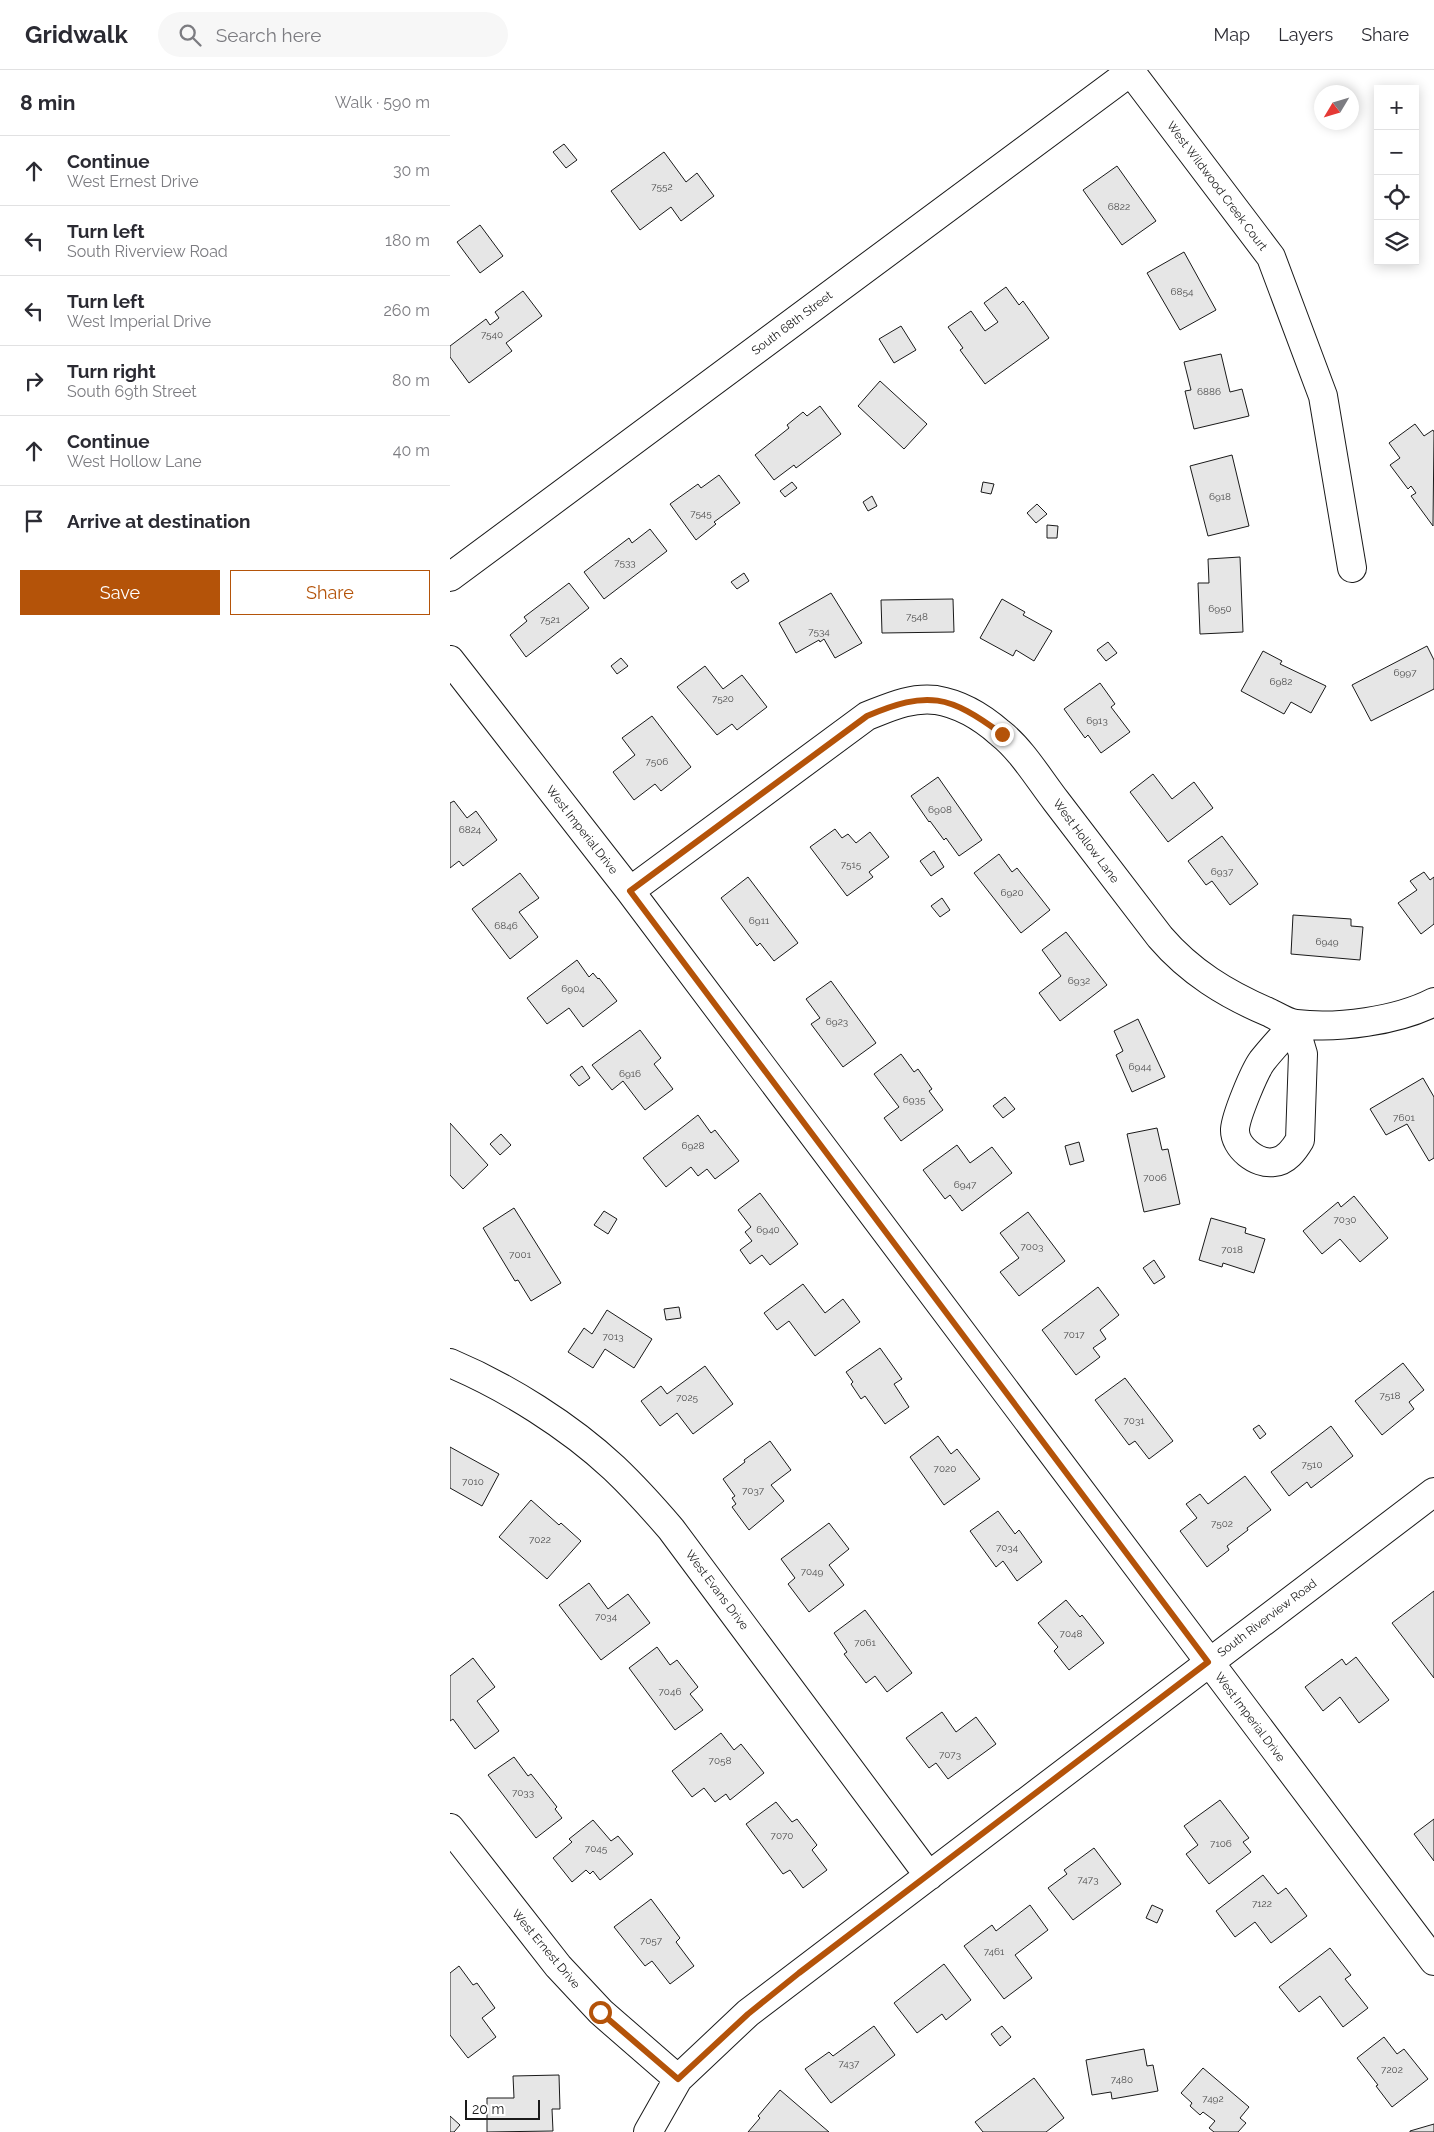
<!DOCTYPE html>
<html lang="en">
<head>
<meta charset="utf-8">
<style>
  :root { --surface:#fff; --page:#f7f7f7; --text:#2b2b33; --muted:#7c7c81; --line:#e1e1e2; --accent:#b45309 }
  body { margin:0; font-family:Raleway,sans-serif; background:var(--page); color:var(--text) }
  .controls { position:absolute; right:15px; top:15px; display:grid; overflow:hidden; border-radius:0px; box-shadow:0 2px 12px #0003 }
  .controls button { width:45px; height:45px; display:grid; place-items:center; padding:0; border:0; border-bottom:1px solid var(--line); background:var(--surface); color:var(--text); font:25px sans-serif }
  .compass { position:absolute; left:864px; top:15px; width:45px; height:45px; border-radius:50%; background:var(--surface); box-shadow:0 2px 12px #0003; rotate:232deg }
  .scale { position:absolute; left:15px; bottom:12px; width:75px; box-sizing:border-box; padding-left:5px; border:2px solid #1a1a1a; border-top:0; font-size:14px; line-height:18px; white-space:nowrap; color:#1a1a1a; -webkit-text-stroke:4px #fff; paint-order:stroke }
  .stop { position:absolute; width:15px; height:15px; margin:-11px; border:4px solid #b45309; border-radius:50%; background:#fff }
  .stop.end { background:#b45309; border-color:#fff; box-shadow:0 1px 5px #0008 }
  .list { margin:0; padding:0; list-style:none }
  h2 { display:flex; justify-content:space-between; align-items:center; height:65px; margin:0; padding:0 20px; font-size:21px }
  h2 small { font-size:16px; font-weight:400; color:var(--muted) }
  .list li { display:grid; grid-template-columns:32px 1fr auto; gap:15px; align-items:center; box-sizing:border-box; height:70px; padding:0 20px; border-top:1px solid var(--line) }
  .list b { display:block; font-size:19px; white-space:nowrap }
  .list p { margin:0; font-size:16px; white-space:nowrap; color:var(--muted) }
  .list em { font-size:16px; font-style:normal; color:var(--muted) }
  .actions { display:flex; gap:10px; padding:15px 20px }
  .actions a { flex:1; padding:11px 0; border:1px solid var(--accent); border-radius:0px; text-align:center; font-size:18px; color:var(--accent) }
  .actions .main { background:var(--accent); color:#fff }
  .icon { flex:none; width:28px; height:28px; fill:none; stroke:currentColor; stroke-width:2; stroke-linecap:round; stroke-linejoin:round }
  .map { position:relative; flex:none; width:984px; height:2062px; overflow:hidden }
  header { display:flex; align-items:center; gap:30px; box-sizing:border-box; height:70px; padding:0 25px; background:var(--surface); border-bottom:1px solid var(--line) }
  header strong { font-size:24px }
  nav { display:flex; gap:28px; margin-inline-start:auto; font-size:18px }
  .search { width:350px; height:45px; background:var(--page); display:flex; align-items:center; gap:12px; box-sizing:border-box; padding:0 18px; border-radius:28px; color:var(--muted); font-size:19px }
  main { display:flex }
  aside { flex:1; background:var(--surface) }
  .map>svg:first-child { display:block }
  .building { fill:#e6e6e6; stroke:#1a1a1a }
  .lines { fill:none; stroke-linecap:round; stroke-linejoin:round }
  .minor-casing { stroke:#1a1a1a; stroke-width:30 }
  .minor { stroke:#fff; stroke-width:28 }
  .route { stroke:#b45309; stroke-width:6 }
  .labels { text-anchor:middle; dominant-baseline:central; stroke-width:4; stroke-linejoin:round; paint-order:stroke }
  .number-label { font-size:10px; fill:#4d4d4d }
  .street-label { font-size:12px; fill:#1a1a1a; stroke:#fff }
</style>
</head>
<body>
<header>
<strong>Gridwalk</strong>
<div class="search"><svg class="icon" aria-label="search" viewBox="0 0 24 24"><circle cx="10" cy="10" r="6"/><path d="M15 15l6 6"/></svg>Search here</div>
<nav><a>Map</a><a>Layers</a><a>Share</a></nav>
</header>
<main>
<aside>
<h2>8 min<small>Walk · 590 m</small></h2>
<ul class="list">
<li><svg class="icon" aria-label="ahead" viewBox="0 0 24 24"><path d="M12 20V5M6 11l6-6 6 6"/></svg><div><b>Continue</b><p>West Ernest Drive</p></div><em>30 m</em></li>
<li><svg class="icon" aria-label="left" viewBox="0 0 24 24"><path d="M17 20v-9H6M10 6l-5 5 5 5"/></svg><div><b>Turn left</b><p>South Riverview Road</p></div><em>180 m</em></li>
<li><svg class="icon" aria-label="left" viewBox="0 0 24 24"><path d="M17 20v-9H6M10 6l-5 5 5 5"/></svg><div><b>Turn left</b><p>West Imperial Drive</p></div><em>260 m</em></li>
<li><svg class="icon" aria-label="right" viewBox="0 0 24 24"><path d="M7 20v-9h11M14 6l5 5-5 5"/></svg><div><b>Turn right</b><p>South 69th Street</p></div><em>80 m</em></li>
<li><svg class="icon" aria-label="ahead" viewBox="0 0 24 24"><path d="M12 20V5M6 11l6-6 6 6"/></svg><div><b>Continue</b><p>West Hollow Lane</p></div><em>40 m</em></li>
<li><svg class="icon" aria-label="arrive" viewBox="0 0 24 24"><path d="M6 21V4h12l-3 4 3 4H6"/></svg><div><b>Arrive at destination</b></div></li>
</ul>
<div class="actions"><a class="main">Save</a><a>Share</a></div>
</aside>
<div class="map">
<svg width="984" height="2062" viewBox="0 0 984 2062">
  <rect width="100%" height="100%" fill="#fff"/>
  <path class="building" d="M 114,74 L 127,90 L 116,98 L 103,82 Z
    M 214,82 L 236,112 L 247,103 L 264,126 L 231,151 L 221,137 L 190,160 L 161,121 Z
    M 667,96 L 706,151 L 672,175 L 633,120 Z
    M 30,155 L 53,186 L 30,203 L 7,172 Z
    M 734,182 L 766,240 L 730,260 L 697,203 Z
    M 556,217 L 569,235 L 573,231 L 599,268 L 535,314 L 510,280 L 513,278 L 498,257 L 521,241 L 535,261 L 548,252 L 534,233 Z
    M 73,221 L 92,246 L 56,273 L 62,281 L 19,313 L 0,287 L 0,276 L 36,249 L 40,255 L 49,248 L 45,242 Z
    M 451,256 L 466,280 L 444,293 L 429,269 Z
    M 771,284 L 780,322 L 792,319 L 799,346 L 744,359 L 735,321 L 741,320 L 734,292 Z
    M 430,311 L 477,354 L 454,379 L 408,336 Z
    M 370,336 L 391,364 L 346,398 L 344,395 L 324,410 L 305,385 L 339,358 L 337,355 L 353,342 L 357,346 Z
    M 965,354 L 974,366 L 983,360 L 984,362 L 983,456 L 961,426 L 966,423 L 961,416 L 958,419 L 940,395 L 950,388 L 939,373 Z
    M 782,385 L 799,456 L 758,466 L 740,396 Z
    M 269,405 L 290,433 L 264,452 L 266,454 L 246,470 L 220,434 L 248,414 L 251,418 Z
    M 342,412 L 347,418 L 335,427 L 330,421 Z
    M 533,412 L 544,414 L 541,424 L 531,422 Z
    M 422,426 L 427,436 L 418,441 L 413,432 Z
    M 587,434 L 597,444 L 586,453 L 577,443 Z
    M 597,455 L 608,456 L 607,468 L 597,468 Z
    M 200,459 L 217,481 L 154,529 L 134,502 L 179,468 L 182,473 Z
    M 790,487 L 793,562 L 750,564 L 748,513 L 759,513 L 758,489 Z
    M 294,503 L 299,511 L 287,519 L 281,512 Z
    M 119,513 L 139,538 L 76,587 L 60,565 L 77,551 L 74,547 Z
    M 381,523 L 412,573 L 385,588 L 374,569 L 370,572 L 369,570 L 346,583 L 329,553 Z
    M 503,529 L 504,562 L 432,563 L 431,530 Z
    M 552,529 L 575,542 L 573,545 L 602,561 L 584,591 L 566,580 L 563,586 L 530,568 Z
    M 658,572 L 667,583 L 656,591 L 647,580 Z
    M 977,576 L 984,590 L 984,619 L 921,651 L 902,615 Z
    M 813,581 L 832,591 L 830,594 L 876,616 L 861,643 L 841,632 L 834,644 L 791,621 Z
    M 171,588 L 178,596 L 167,604 L 161,596 Z
    M 255,596 L 273,619 L 292,605 L 317,637 L 287,660 L 282,654 L 267,665 L 227,617 Z
    M 650,613 L 665,634 L 661,637 L 680,662 L 651,683 L 638,665 L 635,668 L 614,639 Z
    M 202,646 L 241,697 L 211,721 L 205,714 L 184,730 L 163,702 L 185,685 L 172,668 Z
    M 703,704 L 722,729 L 744,712 L 763,738 L 718,772 L 680,722 Z
    M 488,707 L 532,770 L 509,786 L 496,768 L 494,770 L 480,751 L 479,752 L 461,726 Z
    M 4,731 L 17,748 L 26,741 L 47,770 L 13,796 L 9,791 L 0,798 L 0,733 Z
    M 385,759 L 392,768 L 398,764 L 406,773 L 420,762 L 439,787 L 419,802 L 423,807 L 397,826 L 360,777 Z
    M 772,766 L 808,814 L 780,835 L 762,811 L 756,815 L 738,791 Z
    M 484,781 L 494,797 L 481,806 L 470,791 Z
    M 549,784 L 562,802 L 567,798 L 600,840 L 571,863 L 524,803 Z
    M 974,802 L 980,810 L 984,807 L 984,854 L 971,864 L 948,833 L 967,820 L 960,811 Z
    M 70,803 L 89,828 L 69,842 L 88,867 L 60,889 L 22,839 Z
    M 298,807 L 348,873 L 324,891 L 310,873 L 307,876 L 271,828 Z
    M 492,828 L 500,840 L 490,847 L 481,836 Z
    M 843,845 L 901,849 L 901,856 L 913,857 L 910,890 L 841,884 Z
    M 616,862 L 657,915 L 610,951 L 589,923 L 611,906 L 592,880 Z
    M 127,890 L 139,907 L 143,903 L 148,909 L 149,908 L 167,931 L 133,957 L 119,938 L 97,954 L 77,928 Z
    M 381,911 L 426,973 L 393,997 L 361,954 L 370,948 L 356,929 Z
    M 688,949 L 715,1007 L 682,1022 L 666,985 L 673,981 L 664,961 Z
    M 190,960 L 211,988 L 204,994 L 223,1019 L 195,1040 L 173,1011 L 162,1020 L 142,995 Z
    M 451,984 L 464,1002 L 468,999 L 482,1019 L 479,1021 L 493,1040 L 451,1071 L 434,1048 L 449,1037 L 424,1004 Z
    M 132,996 L 140,1008 L 129,1016 L 120,1005 Z
    M 973,1008 L 984,1027 L 984,1088 L 979,1091 L 957,1054 L 936,1065 L 920,1039 Z
    M 555,1027 L 565,1039 L 553,1048 L 543,1036 Z
    M 248,1045 L 261,1063 L 265,1060 L 289,1091 L 265,1109 L 257,1099 L 248,1106 L 241,1097 L 216,1117 L 193,1088 Z
    M 0,1053 L 38,1095 L 13,1119 L 0,1105 Z
    M 707,1058 L 712,1080 L 718,1079 L 730,1134 L 694,1142 L 677,1064 Z
    M 51,1064 L 61,1075 L 50,1085 L 40,1074 Z
    M 629,1072 L 634,1091 L 620,1095 L 615,1076 Z
    M 507,1075 L 520,1093 L 542,1077 L 562,1103 L 512,1141 L 500,1125 L 495,1129 L 473,1100 Z
    M 310,1123 L 348,1174 L 320,1195 L 312,1185 L 300,1194 L 290,1180 L 302,1171 L 295,1162 L 301,1157 L 288,1140 Z
    M 904,1126 L 938,1168 L 910,1192 L 890,1169 L 872,1184 L 853,1161 L 888,1132 L 891,1137 Z
    M 64,1138 L 111,1213 L 81,1231 L 68,1210 L 65,1211 L 33,1158 Z
    M 154,1141 L 167,1149 L 158,1164 L 144,1155 Z
    M 578,1142 L 615,1191 L 569,1226 L 550,1202 L 569,1188 L 550,1163 Z
    M 761,1148 L 796,1158 L 795,1163 L 815,1169 L 804,1203 L 773,1193 L 772,1197 L 749,1190 Z
    M 704,1190 L 715,1207 L 704,1214 L 693,1198 Z
    M 353,1214 L 375,1243 L 393,1229 L 410,1252 L 365,1286 L 339,1251 L 327,1260 L 314,1243 Z
    M 648,1217 L 669,1245 L 650,1260 L 656,1269 L 643,1278 L 650,1287 L 626,1305 L 592,1260 Z
    M 229,1237 L 231,1248 L 216,1250 L 214,1239 Z
    M 157,1240 L 202,1269 L 184,1298 L 155,1279 L 143,1298 L 118,1282 L 134,1258 L 142,1264 Z
    M 430,1278 L 452,1309 L 444,1314 L 459,1337 L 435,1354 L 415,1326 L 411,1329 L 401,1314 L 403,1312 L 396,1302 Z
    M 953,1293 L 974,1320 L 959,1332 L 964,1339 L 932,1365 L 905,1331 Z
    M 255,1296 L 283,1334 L 243,1364 L 227,1343 L 210,1356 L 191,1331 L 211,1316 L 217,1324 Z
    M 675,1308 L 723,1371 L 699,1389 L 685,1371 L 679,1375 L 645,1330 Z
    M 809,1355 L 816,1364 L 810,1369 L 803,1359 Z
    M 881,1356 L 903,1386 L 861,1418 L 857,1412 L 839,1426 L 821,1402 Z
    M 488,1366 L 501,1384 L 507,1379 L 530,1409 L 494,1435 L 460,1387 Z
    M 320,1371 L 341,1400 L 321,1415 L 334,1431 L 299,1460 L 282,1437 L 286,1434 L 282,1428 L 285,1426 L 273,1409 L 295,1392 L 294,1390 Z
    M 0,1377 L 49,1404 L 32,1436 L 0,1418 Z
    M 795,1406 L 821,1440 L 797,1458 L 798,1460 L 777,1476 L 779,1480 L 757,1497 L 730,1461 L 747,1448 L 736,1434 L 750,1424 L 758,1434 Z
    M 81,1430 L 109,1455 L 111,1453 L 131,1471 L 97,1509 L 49,1467 Z
    M 548,1441 L 565,1464 L 569,1460 L 592,1492 L 567,1511 L 553,1491 L 546,1497 L 520,1461 Z
    M 379,1453 L 399,1479 L 379,1495 L 394,1515 L 359,1542 L 338,1514 L 345,1508 L 331,1489 Z
    M 139,1513 L 158,1539 L 178,1524 L 200,1553 L 151,1590 L 109,1535 Z
    M 984,1521 L 984,1608 L 942,1553 Z
    M 616,1530 L 630,1547 L 632,1545 L 654,1573 L 619,1600 L 604,1581 L 608,1577 L 588,1553 Z
    M 415,1540 L 462,1603 L 437,1622 L 425,1606 L 416,1613 L 394,1584 L 397,1582 L 384,1563 Z
    M 207,1577 L 220,1595 L 227,1590 L 248,1617 L 240,1624 L 253,1640 L 225,1660 L 179,1598 Z
    M 906,1587 L 939,1630 L 909,1653 L 890,1627 L 873,1641 L 855,1617 L 892,1589 L 896,1595 Z
    M 23,1588 L 45,1617 L 27,1631 L 49,1661 L 25,1679 L 3,1649 L 0,1651 L 0,1606 Z
    M 492,1642 L 506,1662 L 526,1647 L 546,1674 L 498,1709 L 486,1693 L 479,1698 L 456,1668 Z
    M 271,1663 L 284,1680 L 291,1674 L 314,1703 L 280,1730 L 276,1724 L 265,1732 L 254,1718 L 242,1727 L 222,1701 Z
    M 64,1687 L 78,1706 L 81,1704 L 107,1737 L 105,1739 L 112,1748 L 86,1768 L 38,1705 Z
    M 770,1730 L 799,1768 L 793,1772 L 801,1782 L 759,1814 L 736,1784 L 748,1775 L 734,1756 Z
    M 326,1732 L 342,1752 L 347,1749 L 367,1775 L 362,1780 L 377,1800 L 353,1818 L 340,1800 L 333,1804 L 296,1754 Z
    M 984,1749 L 984,1791 L 964,1764 Z
    M 143,1750 L 161,1771 L 168,1766 L 183,1784 L 150,1810 L 143,1801 L 140,1804 L 136,1800 L 122,1812 L 103,1788 L 122,1772 L 119,1769 Z
    M 644,1778 L 671,1814 L 623,1850 L 598,1818 L 617,1804 L 614,1800 Z
    M 813,1805 L 828,1824 L 836,1818 L 857,1846 L 821,1873 L 805,1852 L 785,1867 L 766,1841 Z
    M 201,1829 L 230,1868 L 226,1872 L 244,1896 L 220,1914 L 202,1891 L 195,1896 L 164,1857 Z
    M 580,1835 L 598,1860 L 565,1885 L 582,1908 L 554,1929 L 514,1876 L 542,1855 L 546,1861 Z
    M 702,1835 L 713,1840 L 707,1853 L 696,1848 Z
    M 880,1878 L 901,1905 L 895,1909 L 918,1938 L 893,1957 L 870,1926 L 849,1942 L 829,1917 Z
    M 494,1894 L 521,1930 L 496,1950 L 492,1944 L 467,1963 L 444,1933 Z
    M 9,1896 L 23,1915 L 27,1913 L 45,1938 L 32,1948 L 46,1967 L 18,1988 L 0,1965 L 0,1903 Z
    M 424,1956 L 445,1985 L 381,2033 L 355,1999 L 379,1982 L 383,1986 Z
    M 552,1956 L 561,1967 L 550,1976 L 541,1964 Z
    M 934,1967 L 947,1984 L 954,1979 L 978,2009 L 942,2037 L 926,2016 L 928,2015 L 907,1988 Z
    M 694,1979 L 697,1996 L 703,1995 L 708,2021 L 662,2029 L 661,2022 L 642,2025 L 636,1990 Z
    M 753,1998 L 799,2037 L 790,2048 L 796,2053 L 788,2062 L 764,2062 L 759,2058 L 765,2051 L 753,2042 L 750,2045 L 740,2036 L 742,2033 L 731,2023 Z
    M 109,2005 L 110,2039 L 102,2039 L 103,2061 L 37,2062 L 37,2028 L 64,2028 L 63,2006 Z
    M 584,2008 L 614,2048 L 596,2062 L 533,2062 L 525,2052 Z
    M 330,2020 L 379,2062 L 298,2062 L 310,2048 L 308,2046 Z
    M 0,2046 L 10,2055 L 4,2062 L 0,2062 Z
    M 984,2054 L 984,2062 L 960,2062 L 960,2061 Z"/>
  <g class="lines">
    <defs>
      <path id="minor" d="M 681,2 L 821,187 L 873,326 L 902,498
        M 0,507 L 683,0
        M 0,590 L 180,821 L 984,1891
        M 180,821 L 417,646 C 440,637 461,627 486,630 C 510,634 532,647 550,663 C 571,679 589,709 606,731 C 640,776 675,821 710,867 C 740,902 776,924 818,942 C 827,946 837,953 846,954 C 887,959 947,951 984,932
        M 844,954 L 853,984 L 850,1070 C 844,1080 836,1091 824,1092 C 807,1095 784,1077 785,1059 C 786,1046 804,1002 812,991 C 822,978 834,966 844,954 Z
        M 0,1293 C 57,1317 119,1356 164,1398 C 184,1417 203,1438 221,1459 L 479,1806
        M 0,1758 L 108,1896 L 151,1942 L 228,2009
        M 198,2062 L 228,2009 L 298,1943 L 984,1422"/>
    </defs>
    <use href="#minor" class="minor-casing"/>
    <use href="#minor" class="minor"/>
  </g>
  <g class="lines">
    <path class="route" d="M 150,1942 L 228,2009 L 298,1944 L 349,1903 L 758,1592 L 180,821 L 417,646 C 478,620 499,625 552,664"/>
  </g>
  <g class="labels">
    <g class="number-label">
      <text x="212" y="116">7552</text>
      <text x="669" y="136">6822</text>
      <text x="732" y="221">6854</text>
      <text x="42" y="264">7540</text>
      <text x="759" y="321">6886</text>
      <text x="770" y="426">6918</text>
      <text x="251" y="443">7545</text>
      <text x="175" y="492">7533</text>
      <text x="770" y="538">6950</text>
      <text x="467" y="546">7548</text>
      <text x="100" y="549">7521</text>
      <text x="369" y="561">7534</text>
      <text x="955" y="602">6997</text>
      <text x="831" y="611">6982</text>
      <text x="273" y="628">7520</text>
      <text x="647" y="650">6913</text>
      <text x="207" y="691">7506</text>
      <text x="490" y="739">6908</text>
      <text x="20" y="759">6824</text>
      <text x="401" y="794">7515</text>
      <text x="772" y="801">6937</text>
      <text x="562" y="822">6920</text>
      <text x="309" y="850">6911</text>
      <text x="56" y="855">6846</text>
      <text x="877" y="871">6949</text>
      <text x="629" y="910">6932</text>
      <text x="123" y="918">6904</text>
      <text x="387" y="951">6923</text>
      <text x="690" y="996">6944</text>
      <text x="180" y="1003">6916</text>
      <text x="464" y="1029">6935</text>
      <text x="954" y="1047">7601</text>
      <text x="243" y="1075">6928</text>
      <text x="705" y="1107">7006</text>
      <text x="515" y="1114">6947</text>
      <text x="895" y="1149">7030</text>
      <text x="318" y="1159">6940</text>
      <text x="582" y="1176">7003</text>
      <text x="782" y="1179">7018</text>
      <text x="70" y="1184">7001</text>
      <text x="624" y="1264">7017</text>
      <text x="163" y="1266">7013</text>
      <text x="940" y="1325">7518</text>
      <text x="237" y="1327">7025</text>
      <text x="684" y="1350">7031</text>
      <text x="862" y="1394">7510</text>
      <text x="495" y="1398">7020</text>
      <text x="23" y="1411">7010</text>
      <text x="303" y="1420">7037</text>
      <text x="772" y="1453">7502</text>
      <text x="90" y="1469">7022</text>
      <text x="557" y="1477">7034</text>
      <text x="362" y="1501">7049</text>
      <text x="156" y="1546">7034</text>
      <text x="621" y="1563">7048</text>
      <text x="415" y="1572">7061</text>
      <text x="220" y="1621">7046</text>
      <text x="500" y="1684">7073</text>
      <text x="270" y="1690">7058</text>
      <text x="73" y="1722">7033</text>
      <text x="332" y="1765">7070</text>
      <text x="771" y="1773">7106</text>
      <text x="146" y="1778">7045</text>
      <text x="638" y="1809">7473</text>
      <text x="812" y="1833">7122</text>
      <text x="201" y="1870">7057</text>
      <text x="544" y="1881">7461</text>
      <text x="399" y="1993">7437</text>
      <text x="942" y="1999">7202</text>
      <text x="672" y="2009">7480</text>
      <text x="763" y="2028">7492</text>
    </g>
    <g class="street-label">
      <text transform="translate(767 116) rotate(53)">West Wildwood Creek Court</text>
      <text transform="translate(342 253) rotate(-37)">South 68th Street</text>
      <text transform="translate(132 760) rotate(52)">West Imperial Drive</text>
      <text transform="translate(636 771) rotate(53)">West Hollow Lane</text>
      <text transform="translate(267 1520) rotate(53)">West Evans Drive</text>
      <text transform="translate(817 1548) rotate(-37)">South Riverview Road</text>
      <text transform="translate(800 1647) rotate(53)">West Imperial Drive</text>
      <text transform="translate(96 1879) rotate(50)">West Ernest Drive</text>
    </g>
  </g>
</svg>
<div class="controls">
<button>+</button>
<button>−</button>
<button><svg class="icon" aria-label="locate" viewBox="0 0 24 24"><circle cx="12" cy="12" r="6"/><path d="M12 2v4M12 18v4M2 12h4M18 12h4"/></svg></button>
<button><svg class="icon" aria-label="layers" viewBox="0 0 24 24"><path d="M12 4l9 5-9 5-9-5zM3 14l9 5 9-5"/></svg></button>
</div>
<svg class="compass" viewBox="-18 -18 36 36"><path d="M0-13l5 13h-10z" fill="#e53935"/><path d="M0 13l5-13h-10z" fill="#7c7c81"/></svg>
<div class="scale">20 m</div>
<div class="stop" style="left:150px;top:1942px"></div>
<div class="stop end" style="left:552px;top:664px"></div>
</div>
</main>
</body>
</html>
